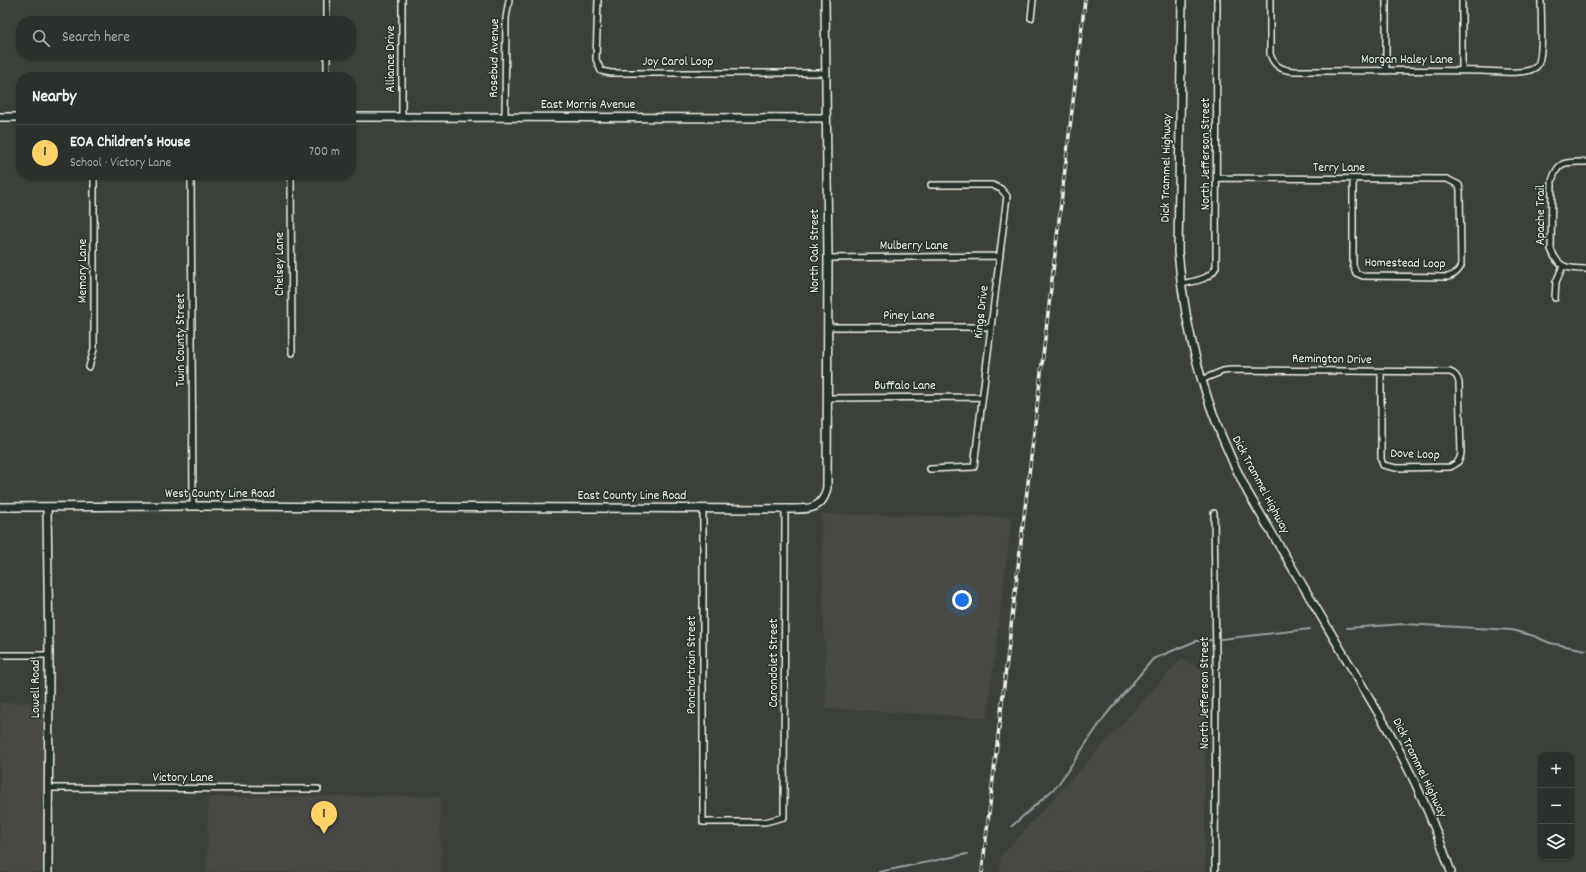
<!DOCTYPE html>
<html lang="en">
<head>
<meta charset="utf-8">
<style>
  :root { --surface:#2c302c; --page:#343834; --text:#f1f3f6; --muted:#a6a9a9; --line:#484b48; --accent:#ffd166 }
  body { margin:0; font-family:Dekko,sans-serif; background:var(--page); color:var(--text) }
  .controls { position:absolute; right:12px; bottom:12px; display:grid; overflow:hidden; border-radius:8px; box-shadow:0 1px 3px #0004 }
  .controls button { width:36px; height:36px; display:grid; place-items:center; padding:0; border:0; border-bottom:1px solid var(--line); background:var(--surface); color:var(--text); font:20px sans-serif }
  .you { position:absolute; left:962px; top:600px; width:14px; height:14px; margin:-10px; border:3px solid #fff; border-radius:50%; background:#1a73e8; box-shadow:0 0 0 6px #1a73e833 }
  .badge { display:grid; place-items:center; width:26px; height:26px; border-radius:50%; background:var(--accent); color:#111; font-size:13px; font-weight:700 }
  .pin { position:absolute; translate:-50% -33px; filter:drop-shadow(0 1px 2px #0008) }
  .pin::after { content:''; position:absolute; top:21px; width:14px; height:12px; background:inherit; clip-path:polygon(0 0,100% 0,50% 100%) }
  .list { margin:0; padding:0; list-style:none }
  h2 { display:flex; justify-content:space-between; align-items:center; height:52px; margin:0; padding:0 16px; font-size:17px }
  h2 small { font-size:13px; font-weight:400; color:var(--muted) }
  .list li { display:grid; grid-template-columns:26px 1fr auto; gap:12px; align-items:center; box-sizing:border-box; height:56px; padding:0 16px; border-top:1px solid var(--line) }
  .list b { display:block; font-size:15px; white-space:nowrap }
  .list p { margin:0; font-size:13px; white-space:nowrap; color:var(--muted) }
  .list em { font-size:13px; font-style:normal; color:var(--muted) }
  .icon { flex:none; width:22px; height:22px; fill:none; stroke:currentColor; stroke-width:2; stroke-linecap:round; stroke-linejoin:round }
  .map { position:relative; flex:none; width:1586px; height:872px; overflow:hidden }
  .search { position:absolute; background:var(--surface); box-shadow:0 1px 3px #0004; left:16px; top:16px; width:340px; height:44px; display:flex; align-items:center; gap:10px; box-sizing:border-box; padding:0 14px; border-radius:16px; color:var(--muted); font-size:15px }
  .panel { position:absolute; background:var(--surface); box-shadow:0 1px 3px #0004; left:16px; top:72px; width:340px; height:108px; border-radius:16px }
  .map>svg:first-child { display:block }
  .built { fill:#4a4a44 }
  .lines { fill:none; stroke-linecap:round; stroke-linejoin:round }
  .stream { stroke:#95a1a2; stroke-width:2 }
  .street-casing { stroke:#f4f1e8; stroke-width:8 }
  .secondary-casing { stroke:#f4f1e8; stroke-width:10 }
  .street { stroke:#26332d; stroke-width:5 }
  .secondary { stroke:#26332d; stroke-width:7 }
  .rail-casing { stroke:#f4f1e8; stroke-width:3.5 }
  .rail { stroke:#26332d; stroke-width:2; stroke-dasharray:6; stroke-linecap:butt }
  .labels { text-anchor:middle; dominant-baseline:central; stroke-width:3; stroke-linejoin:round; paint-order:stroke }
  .street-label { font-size:13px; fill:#f4f1e8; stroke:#26332d }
</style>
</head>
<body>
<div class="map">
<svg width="1586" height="872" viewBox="0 0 1586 872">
  <rect width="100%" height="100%" fill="#3b403a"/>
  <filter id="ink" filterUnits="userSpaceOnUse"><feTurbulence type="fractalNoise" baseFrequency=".025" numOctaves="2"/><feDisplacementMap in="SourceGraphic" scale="8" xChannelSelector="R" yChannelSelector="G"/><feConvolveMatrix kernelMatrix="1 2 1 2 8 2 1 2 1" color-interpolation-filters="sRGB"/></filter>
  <g filter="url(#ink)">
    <path class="built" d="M 821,514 L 1012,517 L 987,718 L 826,708 Z
      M 1182,658 L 1206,672 L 1205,872 L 1000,872 L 1001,856 Z
      M 44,702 L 42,872 L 0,872 L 0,703 Z
      M 440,796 L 441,872 L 207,872 L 208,797 Z"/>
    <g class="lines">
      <path class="stream" d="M 1347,628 L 1404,624 L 1512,630 L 1534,636 L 1550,643 L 1586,650
        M 1221,639 L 1310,629
        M 1012,826 L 1057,786 L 1105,716 L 1153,659 L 1196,641 L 1211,640
        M 879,872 L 967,854"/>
      <defs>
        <path id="street" d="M 598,0 L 596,59 L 601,71 L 611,73 L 826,73
          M 1270,0 L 1270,54 C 1274,66 1281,70 1294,71 C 1356,71 1419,70 1482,71 C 1495,71 1528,76 1537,66 C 1544,58 1541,12 1541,0
          M 1386,0 L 1386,71
          M 1462,0 L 1462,71
          M 1031,18 L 1033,0
          M 327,21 L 327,0
          M 327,77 L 327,55
          M 402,117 L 402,0
          M 505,117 L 506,18 L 509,0
          M 1586,162 C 1566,162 1558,160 1552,181 L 1551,249 C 1558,268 1567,269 1586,269
          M 191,175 L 193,506
          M 291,175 L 292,353
          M 1217,178 L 1447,179 L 1459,185 L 1460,190 L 1461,266 C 1458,272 1455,275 1448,277 L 1363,276 L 1356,273 L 1353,265 L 1353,179
          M 828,258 L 1000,256
          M 1181,284 C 1194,281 1210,280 1216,267 L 1217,0
          M 1555,298 L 1556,282 L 1563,266
          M 827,327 L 991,327
          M 89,367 L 94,349 L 94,175
          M 1201,380 L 1223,371 L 1231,370 L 1450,372 C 1456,374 1458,377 1459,383 L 1461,453 C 1460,461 1457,464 1450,467 L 1396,468 L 1383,465 L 1381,459 L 1381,372
          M 827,398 L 982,397
          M 930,469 L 974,467 L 1007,196 L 1001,189 L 992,185 L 931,185
          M 703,509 L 703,822 L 765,822 L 784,817 L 785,509
          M 1214,513 L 1216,661 L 1215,872
          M 0,655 L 49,655
          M 48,788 L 318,789"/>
        <path id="secondary" d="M 1182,0 L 1178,251 C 1185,339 1208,416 1248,493 L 1386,726 C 1412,773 1434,821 1451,872
          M 0,117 L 21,117
          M 351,117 L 826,118
          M 0,507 L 193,506 L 785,509 C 805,509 823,512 827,487 L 828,258 L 825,0
          M 47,507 L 49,655 L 48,872"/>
      </defs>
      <use href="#street" class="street-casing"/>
      <use href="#secondary" class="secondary-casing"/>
      <use href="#street" class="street"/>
      <use href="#secondary" class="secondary"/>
      <defs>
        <path id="rail" d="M 982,872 L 1085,0"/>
      </defs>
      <use href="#rail" class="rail-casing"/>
      <use href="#rail" class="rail"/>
    </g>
  </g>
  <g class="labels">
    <g class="street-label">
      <text transform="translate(495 58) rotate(-89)">Rosebud Avenue</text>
      <text transform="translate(391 59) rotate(-90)">Alliance Drive</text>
      <text x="1407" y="60">Morgan Haley Lane</text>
      <text x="678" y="62">Joy Carol Loop</text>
      <text x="588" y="105">East Morris Avenue</text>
      <text transform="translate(1206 154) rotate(-90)">North Jefferson Street</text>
      <text transform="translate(1167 168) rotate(-89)">Dick Trammel Highway</text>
      <text x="1339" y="168">Terry Lane</text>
      <text transform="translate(1541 215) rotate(-90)">Apache Trail</text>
      <text x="914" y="246">Mulberry Lane</text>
      <text transform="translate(815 251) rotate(-90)">North Oak Street</text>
      <text transform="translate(280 264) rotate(-90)">Chelsey Lane</text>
      <text transform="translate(1405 264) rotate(1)">Homestead Loop</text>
      <text transform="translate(83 271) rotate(-90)">Memory Lane</text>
      <text transform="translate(982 312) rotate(-83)">Kings Drive</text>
      <text x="909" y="316">Piney Lane</text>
      <text transform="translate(181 340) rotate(-90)">Twin County Street</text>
      <text transform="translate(1332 360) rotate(1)">Remington Drive</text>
      <text x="905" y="386">Buffalo Lane</text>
      <text transform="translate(1415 455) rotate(2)">Dove Loop</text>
      <text transform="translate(1260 485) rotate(62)">Dick Trammel Highway</text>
      <text x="220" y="494">West County Line Road</text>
      <text x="632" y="496">East County Line Road</text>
      <text transform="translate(774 663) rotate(-90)">Carondolet Street</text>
      <text transform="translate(692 665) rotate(-90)">Ponchartrain Street</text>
      <text transform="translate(36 689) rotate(-90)">Lowell Road</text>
      <text transform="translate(1205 693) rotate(-90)">North Jefferson Street</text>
      <text transform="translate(1419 768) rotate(64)">Dick Trammel Highway</text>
      <text x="183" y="778">Victory Lane</text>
    </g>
  </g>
</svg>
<div class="controls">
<button>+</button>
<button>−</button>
<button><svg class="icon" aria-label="layers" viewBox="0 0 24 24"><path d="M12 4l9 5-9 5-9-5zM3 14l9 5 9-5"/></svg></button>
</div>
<div class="you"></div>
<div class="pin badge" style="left:324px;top:834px">1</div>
<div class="search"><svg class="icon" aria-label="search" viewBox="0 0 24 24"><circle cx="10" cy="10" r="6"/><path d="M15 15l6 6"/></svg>Search here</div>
<section class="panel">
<h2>Nearby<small></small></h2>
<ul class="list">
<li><span class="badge">1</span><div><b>EOA Children’s House</b><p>School · Victory Lane</p></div><em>700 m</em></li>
</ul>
</section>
</div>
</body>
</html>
